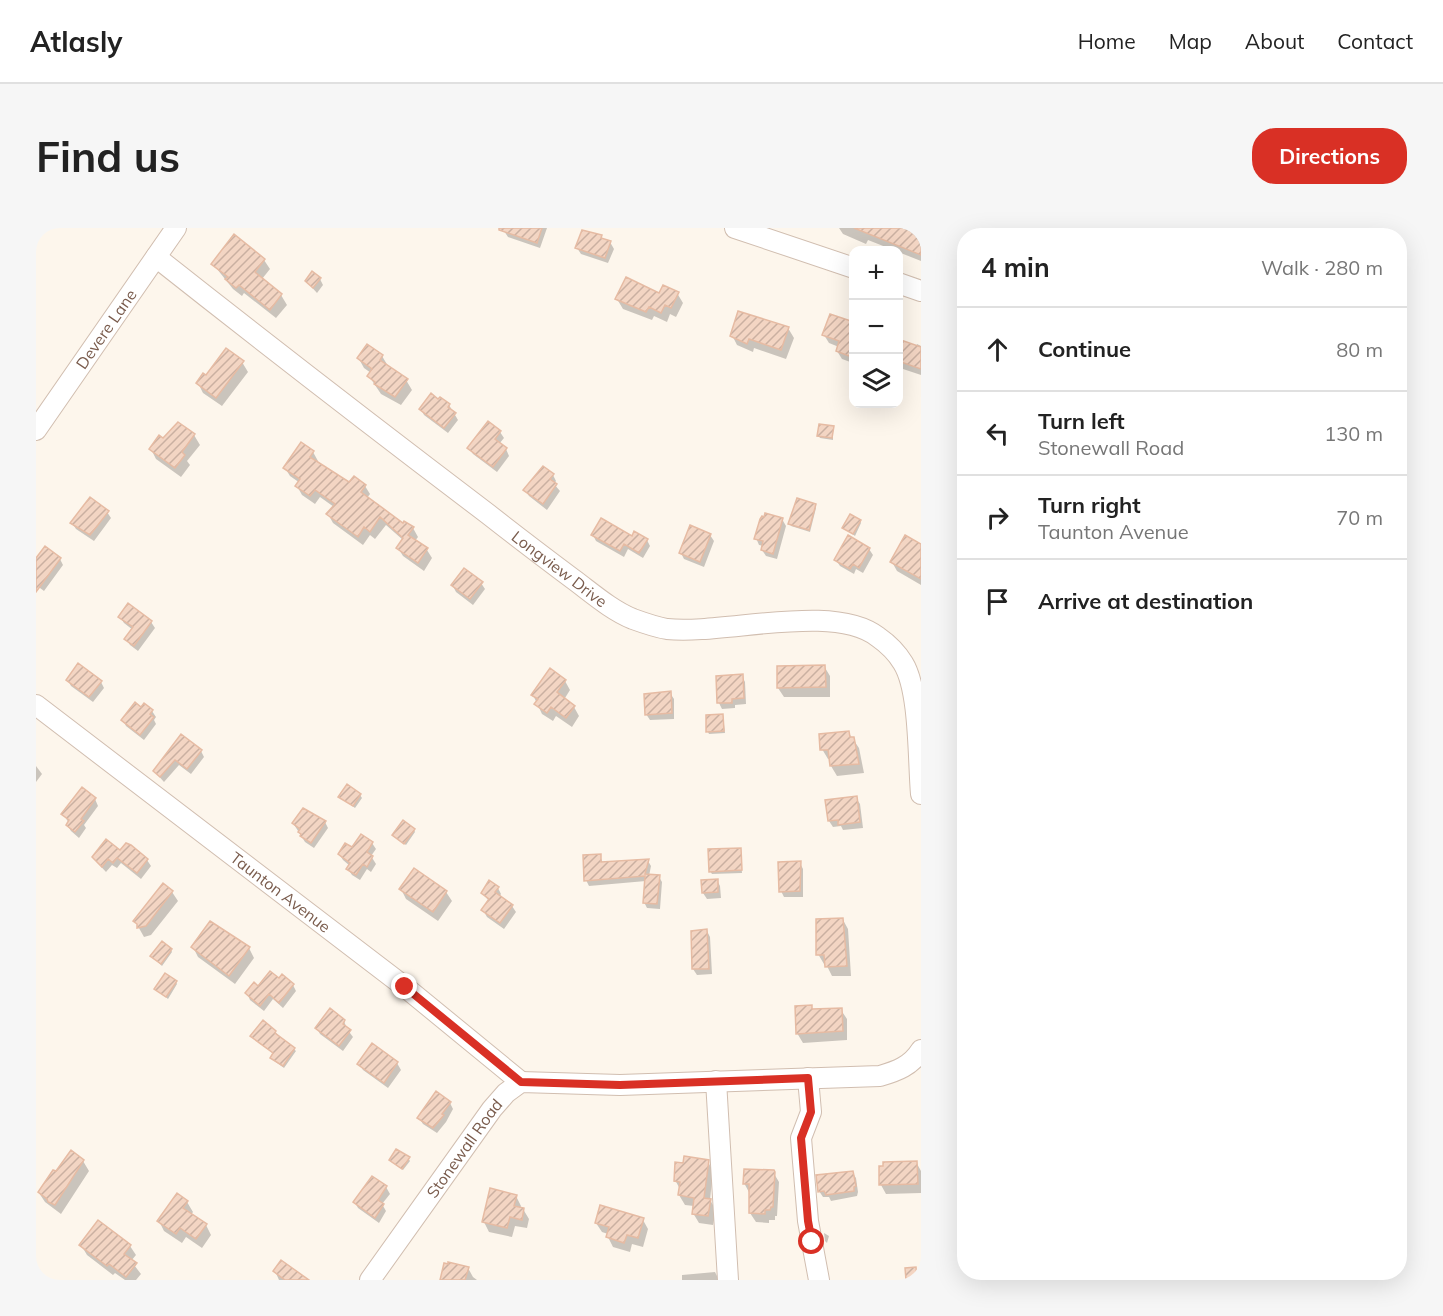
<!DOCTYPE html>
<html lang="en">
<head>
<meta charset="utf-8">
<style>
  :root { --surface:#fff; --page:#f6f6f6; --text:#222; --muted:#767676; --line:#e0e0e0; --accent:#d93025 }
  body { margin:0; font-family:Mulish,sans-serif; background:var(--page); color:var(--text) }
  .controls { position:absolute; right:18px; top:18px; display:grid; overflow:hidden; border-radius:12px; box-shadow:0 6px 24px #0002 }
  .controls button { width:54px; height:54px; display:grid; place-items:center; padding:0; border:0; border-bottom:2px solid var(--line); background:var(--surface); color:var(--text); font:30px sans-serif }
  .stop { position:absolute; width:18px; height:18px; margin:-14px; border:4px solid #d93025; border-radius:50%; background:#fff }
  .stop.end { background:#d93025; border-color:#fff; box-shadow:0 2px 6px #0008 }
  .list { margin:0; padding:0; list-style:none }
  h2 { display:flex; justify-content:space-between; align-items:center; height:78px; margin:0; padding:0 24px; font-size:26px }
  h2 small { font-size:20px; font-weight:400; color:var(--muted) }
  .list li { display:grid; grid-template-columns:39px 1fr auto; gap:18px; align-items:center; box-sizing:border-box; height:84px; padding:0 24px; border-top:2px solid var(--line) }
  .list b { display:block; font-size:22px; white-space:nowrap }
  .list p { margin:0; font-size:20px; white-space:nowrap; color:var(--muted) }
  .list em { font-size:20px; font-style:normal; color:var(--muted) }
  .icon { flex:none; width:33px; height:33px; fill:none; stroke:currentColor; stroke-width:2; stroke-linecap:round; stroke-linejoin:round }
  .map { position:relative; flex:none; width:885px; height:1052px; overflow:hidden; border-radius:24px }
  header { display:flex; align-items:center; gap:36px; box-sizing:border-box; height:84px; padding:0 30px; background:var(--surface); border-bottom:2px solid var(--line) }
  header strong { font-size:28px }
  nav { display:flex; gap:33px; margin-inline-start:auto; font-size:21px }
  .intro { display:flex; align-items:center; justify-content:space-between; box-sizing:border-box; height:144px; padding:0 36px }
  h1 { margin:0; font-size:42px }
  .button { padding:15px 27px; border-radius:24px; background:var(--accent); color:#fff; font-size:21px; font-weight:700 }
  main { display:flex; gap:36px; padding:0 36px }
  aside { flex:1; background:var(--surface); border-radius:24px; box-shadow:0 6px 24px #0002 }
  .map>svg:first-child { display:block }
  .shadow { fill:#0003 }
  .building { fill:url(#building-hatch); stroke:#e6bba3; stroke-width:1.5 }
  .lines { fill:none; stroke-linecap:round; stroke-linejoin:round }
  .minor-casing { stroke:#d1beb0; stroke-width:22 }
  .minor { stroke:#fff; stroke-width:20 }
  .route { stroke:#d93025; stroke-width:8 }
  .labels { text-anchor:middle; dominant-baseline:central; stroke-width:5; stroke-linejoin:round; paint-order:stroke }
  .street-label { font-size:16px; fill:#7a5c4d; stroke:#fffaf3 }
</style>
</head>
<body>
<header>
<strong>Atlasly</strong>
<nav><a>Home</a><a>Map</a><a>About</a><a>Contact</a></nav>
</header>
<div class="intro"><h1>Find us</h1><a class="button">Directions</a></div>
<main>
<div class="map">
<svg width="885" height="1052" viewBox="0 0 885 1052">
  <defs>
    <pattern id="building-hatch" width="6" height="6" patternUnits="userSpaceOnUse" patternTransform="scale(1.5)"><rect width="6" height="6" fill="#f3d5c3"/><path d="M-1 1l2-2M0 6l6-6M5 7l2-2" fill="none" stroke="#cab0a1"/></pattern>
  </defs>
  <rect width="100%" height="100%" fill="#fdf6ec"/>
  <path class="shadow" d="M 469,0 L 511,0 L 504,20 L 472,9 L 468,3 Z
    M 803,0 L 883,0 L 882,6 L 885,7 L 885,33 L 832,12 L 830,16 L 807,6 Z
    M 565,8 L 567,12 L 574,14 L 578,21 L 572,35 L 545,26 L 541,20 Z
    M 228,32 L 234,41 L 226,51 L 245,67 L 251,77 L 240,90 L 208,65 L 206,68 L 197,61 L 177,36 Z
    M 284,51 L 287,57 L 281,65 L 270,53 Z
    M 641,65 L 647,75 L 640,89 L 634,86 L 631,94 L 618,88 L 616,92 L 587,81 L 581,71 Z
    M 818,95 L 818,133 L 817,135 L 806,131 L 801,123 L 803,119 L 793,115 L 788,107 Z
    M 752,100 L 758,110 L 750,131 L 718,120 L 717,124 L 701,117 L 696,107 Z
    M 862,113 L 880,119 L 881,116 L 885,118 L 885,147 L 867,141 L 866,146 L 862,145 Z
    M 346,128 L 352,138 L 370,152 L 376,162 L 365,177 L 345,166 L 333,148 L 335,145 L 328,140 L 323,131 Z
    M 206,134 L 212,144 L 186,178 L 167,165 L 162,155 Z
    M 413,177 L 422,192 L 412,205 L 388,187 L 385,181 Z
    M 797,199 L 797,212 L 784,210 L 783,208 Z
    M 464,204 L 468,210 L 463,216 L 470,221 L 473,228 L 461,244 L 437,226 L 433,220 Z
    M 158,207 L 164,217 L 151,233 L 154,237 L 145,249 L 120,231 L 115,221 L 128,212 Z
    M 277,224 L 282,233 L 281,235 L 314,256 L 329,258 L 334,266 L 331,270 L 367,297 L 377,300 L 382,309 L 379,313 L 391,322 L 396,330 L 388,343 L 367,328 L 362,320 L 367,312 L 350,297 L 339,311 L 334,307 L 327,317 L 297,295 L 292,286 L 298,279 L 284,269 L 279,276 L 266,267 L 261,258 L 264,255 L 254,248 L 249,240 Z
    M 517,247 L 520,253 L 518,256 L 524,263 L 511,282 L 493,268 L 489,262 Z
    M 779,277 L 780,280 L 774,304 L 755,298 L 754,296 Z
    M 71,284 L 75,290 L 58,313 L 40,301 L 36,295 Z
    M 746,291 L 750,298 L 741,331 L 730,328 L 726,322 L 728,318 L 723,317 L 720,310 Z
    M 824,293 L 825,295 L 819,308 L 808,300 Z
    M 557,307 L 611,312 L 614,318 L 607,330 L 592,321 L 588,329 L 560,313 Z
    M 674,307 L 678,313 L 668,339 L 648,331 L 645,325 Z
    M 885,319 L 885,357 L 861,343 L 856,334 Z
    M 833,321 L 837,327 L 827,345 L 820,341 L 818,346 L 804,338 L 800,332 Z
    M 0,331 L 24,331 L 27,337 L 8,363 L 0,357 Z
    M 445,355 L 449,361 L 437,377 L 420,364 L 417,358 Z
    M 84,389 L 115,394 L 119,400 L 102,423 L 94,417 L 90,411 L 97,402 L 88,395 Z
    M 788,438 L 794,448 L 794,469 L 748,469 L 742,460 Z
    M 706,448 L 709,454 L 710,476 L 699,477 L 699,480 L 686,481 L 683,475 Z
    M 32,452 L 65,454 L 68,460 L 57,474 L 35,458 Z
    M 529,453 L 534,462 L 529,470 L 538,479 L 543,488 L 536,499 L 520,488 L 517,493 L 506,486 L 497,467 Z
    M 634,465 L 638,471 L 638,491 L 614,492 L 610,486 Z
    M 105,481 L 116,483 L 120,489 L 118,492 L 120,496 L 108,512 L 90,498 L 87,492 Z
    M 687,487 L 689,505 L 673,506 L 672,504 Z
    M 812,504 L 823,520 L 828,545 L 801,548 L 795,538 L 794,531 L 792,531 L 786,521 Z
    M 145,508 L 165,523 L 168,529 L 155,546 L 143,537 L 128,554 L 119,544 Z
    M 0,538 L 6,546 L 0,554 Z
    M 46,561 L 59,571 L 62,578 L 48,597 L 50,600 L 43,610 L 35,603 L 31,597 L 33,595 L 27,586 Z
    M 324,567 L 326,570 L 319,580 L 304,569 Z
    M 820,570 L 824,576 L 827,600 L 807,602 L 805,598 L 797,599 L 793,593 Z
    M 289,594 L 292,600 L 278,620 L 269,614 L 257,595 Z
    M 378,602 L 379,604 L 370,617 L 358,607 Z
    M 336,615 L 340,621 L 335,628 L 340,636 L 335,644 L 331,641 L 324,652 L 316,647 L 312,641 L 314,638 L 307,632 L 303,626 Z
    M 704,621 L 706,645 L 676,646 L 674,643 Z
    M 85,624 L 111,632 L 115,638 L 105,651 L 85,635 L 81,640 L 76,637 L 70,644 L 57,630 Z
    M 564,628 L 567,635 L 612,633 L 615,638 L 613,648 L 623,649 L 626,654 L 624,681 L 611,680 L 608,674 L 610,653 L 553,658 L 550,652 Z
    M 764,635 L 767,641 L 767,669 L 748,669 L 745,663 Z
    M 681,652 L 684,658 L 685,670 L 671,671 L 667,665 Z
    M 462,660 L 465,666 L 463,669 L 476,678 L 480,684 L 468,701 L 451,689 L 447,682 L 453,673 L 446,665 Z
    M 365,661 L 410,664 L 416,673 L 402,693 L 370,671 Z
    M 136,664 L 142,673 L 115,707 L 108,709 L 99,693 Z
    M 807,692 L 812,701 L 815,748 L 796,748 L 790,736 L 788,736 L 782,726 Z
    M 671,703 L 674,709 L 676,746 L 661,747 L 657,741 Z
    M 157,719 L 213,720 L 218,730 L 199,756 L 162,729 Z
    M 135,722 L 136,724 L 126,738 L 116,728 Z
    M 243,752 L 257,757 L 260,763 L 247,780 L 237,771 L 228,783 L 214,772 L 211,765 Z
    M 140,754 L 141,756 L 132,771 L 120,761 Z
    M 775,779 L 777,782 L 805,782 L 811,791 L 811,812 L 767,815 L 761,805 Z
    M 308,793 L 311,801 L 317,809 L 307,823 L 284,806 L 281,800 Z
    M 239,804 L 260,823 L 248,840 L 237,832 L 236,830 L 238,826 L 218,811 Z
    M 336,818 L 361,835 L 365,842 L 352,860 L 327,842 L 323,836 Z
    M 414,875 L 417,881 L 410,894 L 401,905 L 387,896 L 383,890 Z
    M 35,924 L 47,933 L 53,943 L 25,986 L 9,974 L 3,965 Z
    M 372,930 L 374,933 L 367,942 L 355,932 Z
    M 672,934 L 677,943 L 674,972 L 680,982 L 677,997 L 663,995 L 657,985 L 658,978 L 649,977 L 643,967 L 644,961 L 639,952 Z
    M 880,934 L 885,943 L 885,965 L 850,966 L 845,957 Z
    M 737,944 L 743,954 L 741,988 L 739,988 L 739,992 L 733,992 L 733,995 L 720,994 L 714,985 L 714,966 L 708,955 Z
    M 816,944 L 820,950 L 822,964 L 821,968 L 795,973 L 793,969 L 787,969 L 783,963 Z
    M 350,959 L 354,966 L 346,976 L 350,983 L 343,995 L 322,980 L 319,974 Z
    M 141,967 L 151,974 L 157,984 L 155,987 L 170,997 L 175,1007 L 166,1020 L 150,1009 L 146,1015 L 128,1003 L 123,993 Z
    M 480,968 L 485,978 L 484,981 L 487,981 L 493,991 L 491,1000 L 479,998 L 476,1009 L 453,1004 L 448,994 Z
    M 607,992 L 612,1001 L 607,1019 L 596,1016 L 594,1024 L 577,1019 L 572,1009 L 572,1006 L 566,1004 L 560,995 Z
    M 788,1005 L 793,1008 L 791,1015 L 789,1013 Z
    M 45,1017 L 94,1018 L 100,1027 L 95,1033 L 105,1046 L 100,1052 L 89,1052 L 79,1045 L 77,1047 L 51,1027 Z
    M 432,1040 L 437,1049 L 441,1052 L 405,1052 Z
    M 239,1043 L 270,1052 L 243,1052 Z
    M 679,1044 L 683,1052 L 646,1052 L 646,1047 Z"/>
  <path class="building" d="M 463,0 L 506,0 L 501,15 L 463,2 Z
    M 818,0 L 877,0 L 876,3 L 885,6 L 885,27 Z
    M 546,2 L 566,7 L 565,10 L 575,13 L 569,30 L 539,20 Z
    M 198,6 L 229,31 L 219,44 L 246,66 L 234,82 L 203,57 L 200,60 L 189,51 L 192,49 L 175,36 Z
    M 276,43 L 285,50 L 277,60 L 269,53 Z
    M 590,49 L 623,65 L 627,57 L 643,64 L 635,80 L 629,77 L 625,85 L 613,79 L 610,84 L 579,71 Z
    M 702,83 L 753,99 L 745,122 L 713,111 L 711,116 L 694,108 Z
    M 794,86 L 818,94 L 818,115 L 813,128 L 800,123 L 803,113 L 786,107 Z
    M 862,111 L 885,119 L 885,141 L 862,133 Z
    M 331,116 L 347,127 L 344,132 L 372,151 L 359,169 L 338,156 L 339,154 L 331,148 L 336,141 L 321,130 Z
    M 190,120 L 208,133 L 180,170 L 160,155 L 167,145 L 170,147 Z
    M 395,165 L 402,171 L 404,169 L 414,176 L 412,179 L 420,185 L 408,200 L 383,181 Z
    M 452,193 L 465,203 L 459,211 L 471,220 L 457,239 L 431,220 Z
    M 142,194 L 159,206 L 146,224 L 149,227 L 139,240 L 113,221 L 123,207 L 127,210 Z
    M 783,196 L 798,198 L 796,210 L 781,208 Z
    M 265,214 L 278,223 L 274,229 L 313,254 L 318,248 L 330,257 L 325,264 L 367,295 L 368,293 L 378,299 L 372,307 L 392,320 L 382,335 L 360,320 L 367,310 L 344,289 L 334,304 L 328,299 L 322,309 L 290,286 L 299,276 L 279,262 L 274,268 L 259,258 L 264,251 L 247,240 Z
    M 507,238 L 518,246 L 514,251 L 521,256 L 507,276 L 487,262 Z
    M 54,269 L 73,283 L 54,307 L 34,295 Z
    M 761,270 L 780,276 L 773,302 L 752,296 Z
    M 729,285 L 747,290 L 737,326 L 725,322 L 727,313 L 718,311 L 724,291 L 726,288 L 728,289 Z
    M 814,286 L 825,292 L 817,306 L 806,300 Z
    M 565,290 L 596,308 L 598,303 L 612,311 L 603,325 L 588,316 L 584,323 L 555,307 Z
    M 654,297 L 675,306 L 664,334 L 643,325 Z
    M 812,307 L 834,320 L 823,340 L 817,336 L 814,341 L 798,332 Z
    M 869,307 L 885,316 L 885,351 L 854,334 Z
    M 9,318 L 25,330 L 0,364 L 0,330 Z
    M 428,340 L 447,354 L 434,371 L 415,357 Z
    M 92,375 L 116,393 L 98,418 L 88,411 L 97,399 L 82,389 Z
    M 42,435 L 66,453 L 53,469 L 30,452 Z
    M 789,437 L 790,459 L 741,460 L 741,438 Z
    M 514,440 L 530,452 L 521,464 L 539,478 L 530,490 L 515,479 L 511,485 L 498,476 L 502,471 L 495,467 Z
    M 707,446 L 708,470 L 696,471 L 696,475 L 681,475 L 680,448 Z
    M 635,463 L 636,485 L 609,487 L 608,466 Z
    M 99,474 L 105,479 L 108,475 L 117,482 L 114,486 L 118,489 L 104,507 L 85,492 Z
    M 687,486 L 688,503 L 670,504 L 670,487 Z
    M 813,503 L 814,509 L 818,509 L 823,536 L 794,538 L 792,522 L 784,522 L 783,506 Z
    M 145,506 L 166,522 L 151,541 L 139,532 L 124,549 L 117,543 Z
    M 311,556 L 325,566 L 317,578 L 302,569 Z
    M 46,559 L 60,570 L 45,591 L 48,593 L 39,604 L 30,597 L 33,592 L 25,586 Z
    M 821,568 L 824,594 L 802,597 L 802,592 L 792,593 L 789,572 Z
    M 267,580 L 290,593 L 275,615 L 264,608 L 265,606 L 262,604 L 264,601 L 256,595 Z
    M 367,592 L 379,601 L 368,616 L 356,607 Z
    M 325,606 L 337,614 L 331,624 L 337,628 L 331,639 L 327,636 L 320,647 L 310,641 L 314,635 L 302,626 L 309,615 L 316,619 Z
    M 70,611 L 84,622 L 90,615 L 95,617 L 112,631 L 101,645 L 81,630 L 77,635 L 72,631 L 66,639 L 56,629 Z
    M 705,620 L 706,642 L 673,644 L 672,621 Z
    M 565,626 L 565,634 L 613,631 L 609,646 L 624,647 L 621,676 L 607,675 L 609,648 L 548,653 L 547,627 Z
    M 765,633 L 764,663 L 743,664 L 742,634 Z
    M 378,640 L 411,663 L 397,684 L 363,661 Z
    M 682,651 L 682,664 L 666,665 L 665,652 Z
    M 453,652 L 463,659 L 459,664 L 477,677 L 464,695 L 445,682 L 453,671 L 445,665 Z
    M 127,655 L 137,663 L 110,698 L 101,700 L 101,696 L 97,693 Z
    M 807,690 L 811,738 L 789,739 L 788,727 L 780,727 L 780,691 Z
    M 174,693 L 214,719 L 193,748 L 155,719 Z
    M 671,701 L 673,741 L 656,741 L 655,703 Z
    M 126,713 L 136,721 L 125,736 L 114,728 Z
    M 234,743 L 243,750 L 246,746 L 258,756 L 243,775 L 233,766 L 224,778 L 209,765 L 218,754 L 222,758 Z
    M 129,745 L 141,753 L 130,769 L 118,761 Z
    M 776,777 L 776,781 L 806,780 L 807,803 L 760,806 L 759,778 Z
    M 294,780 L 309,792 L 307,796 L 315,802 L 303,818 L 279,800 Z
    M 227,792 L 240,803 L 239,805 L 259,820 L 247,838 L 234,830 L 237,825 L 214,808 Z
    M 336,815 L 362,834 L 348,855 L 321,836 Z
    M 400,863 L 415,874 L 406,886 L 408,887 L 397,900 L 381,890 Z
    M 360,921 L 374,929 L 366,941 L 353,932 Z
    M 35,922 L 48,932 L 19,977 L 12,974 L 11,971 L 2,964 L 17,942 L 20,943 Z
    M 648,928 L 673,932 L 668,970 L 675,971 L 672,988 L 656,986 L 658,970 L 642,967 L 644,954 L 638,953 L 639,934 L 647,935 Z
    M 881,933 L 882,956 L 843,957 L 843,938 L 847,938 L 847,934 Z
    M 708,941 L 738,942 L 739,944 L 737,979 L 735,979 L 734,982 L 729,982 L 729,986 L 713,985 L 713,956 L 707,956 Z
    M 817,943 L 820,958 L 818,959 L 818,963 L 790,967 L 788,963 L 782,964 L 780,947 Z
    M 336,948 L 351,958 L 342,972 L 348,976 L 339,990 L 317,974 Z
    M 454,960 L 481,967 L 478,978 L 488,980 L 486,992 L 474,989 L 471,1000 L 446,994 Z
    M 141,965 L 152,973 L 147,980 L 171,996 L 160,1011 L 144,1000 L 140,1006 L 121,993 Z
    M 564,977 L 608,990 L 602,1010 L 591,1007 L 588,1015 L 570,1009 L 573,999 L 559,995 Z
    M 62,992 L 95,1017 L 88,1026 L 101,1035 L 90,1049 L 73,1036 L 71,1038 L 43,1017 Z
    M 245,1032 L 273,1052 L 249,1052 L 237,1043 Z
    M 412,1034 L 433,1039 L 429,1052 L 404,1052 L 408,1035 L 412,1036 Z
    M 880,1039 L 881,1052 L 870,1052 L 869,1040 Z"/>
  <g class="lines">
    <defs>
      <g id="minor">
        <path d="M 699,0 L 818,40"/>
        <path id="s1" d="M 120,29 C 230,116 340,201 452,286 C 480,308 509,330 537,351 C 556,365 575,382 597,391 C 608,395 619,399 631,401 C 688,407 797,374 842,409 C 852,416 861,425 867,435 C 884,462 882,532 885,566"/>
        <path d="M 862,55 L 885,63"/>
        <path id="s2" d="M 0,202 L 140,0"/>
        <path id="s3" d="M 0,477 L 369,759 L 485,854"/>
        <path d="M 772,850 L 775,884 L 765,910 L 772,993 L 783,1052"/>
        <path d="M 680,853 L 692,1052"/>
        <path id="s4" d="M 334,1052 L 456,881 L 470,865 L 485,854 L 584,857 L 844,848 C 861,843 875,838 885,822"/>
      </g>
    </defs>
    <use href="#minor" class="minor-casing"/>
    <use href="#minor" class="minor"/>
  </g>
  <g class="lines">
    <path class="route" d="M 369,759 L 485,854 L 584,857 L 772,850 L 775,884 L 765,910 L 772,993 L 776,1014"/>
  </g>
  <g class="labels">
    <g class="street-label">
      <text stroke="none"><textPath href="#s2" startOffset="123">Devere Lane</textPath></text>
      <text stroke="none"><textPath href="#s1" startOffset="510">Longview Drive</textPath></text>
      <text stroke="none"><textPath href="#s3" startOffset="308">Taunton Avenue</textPath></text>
      <text stroke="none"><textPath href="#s4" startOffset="162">Stonewall Road</textPath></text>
    </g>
  </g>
</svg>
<div class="controls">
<button>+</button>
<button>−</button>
<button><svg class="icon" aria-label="layers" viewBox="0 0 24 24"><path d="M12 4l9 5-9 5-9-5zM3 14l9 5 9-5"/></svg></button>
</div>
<div class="stop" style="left:776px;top:1014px"></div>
<div class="stop end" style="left:369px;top:759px"></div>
</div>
<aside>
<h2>4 min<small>Walk · 280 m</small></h2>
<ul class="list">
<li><svg class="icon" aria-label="ahead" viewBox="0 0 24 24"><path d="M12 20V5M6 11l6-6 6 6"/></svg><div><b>Continue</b></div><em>80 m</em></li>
<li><svg class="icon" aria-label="left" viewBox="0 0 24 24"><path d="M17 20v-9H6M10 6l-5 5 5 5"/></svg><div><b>Turn left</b><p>Stonewall Road</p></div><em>130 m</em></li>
<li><svg class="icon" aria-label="right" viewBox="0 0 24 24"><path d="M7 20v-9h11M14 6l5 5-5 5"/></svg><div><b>Turn right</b><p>Taunton Avenue</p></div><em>70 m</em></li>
<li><svg class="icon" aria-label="arrive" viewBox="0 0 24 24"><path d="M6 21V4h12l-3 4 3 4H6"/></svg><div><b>Arrive at destination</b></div></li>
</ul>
</aside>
</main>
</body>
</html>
